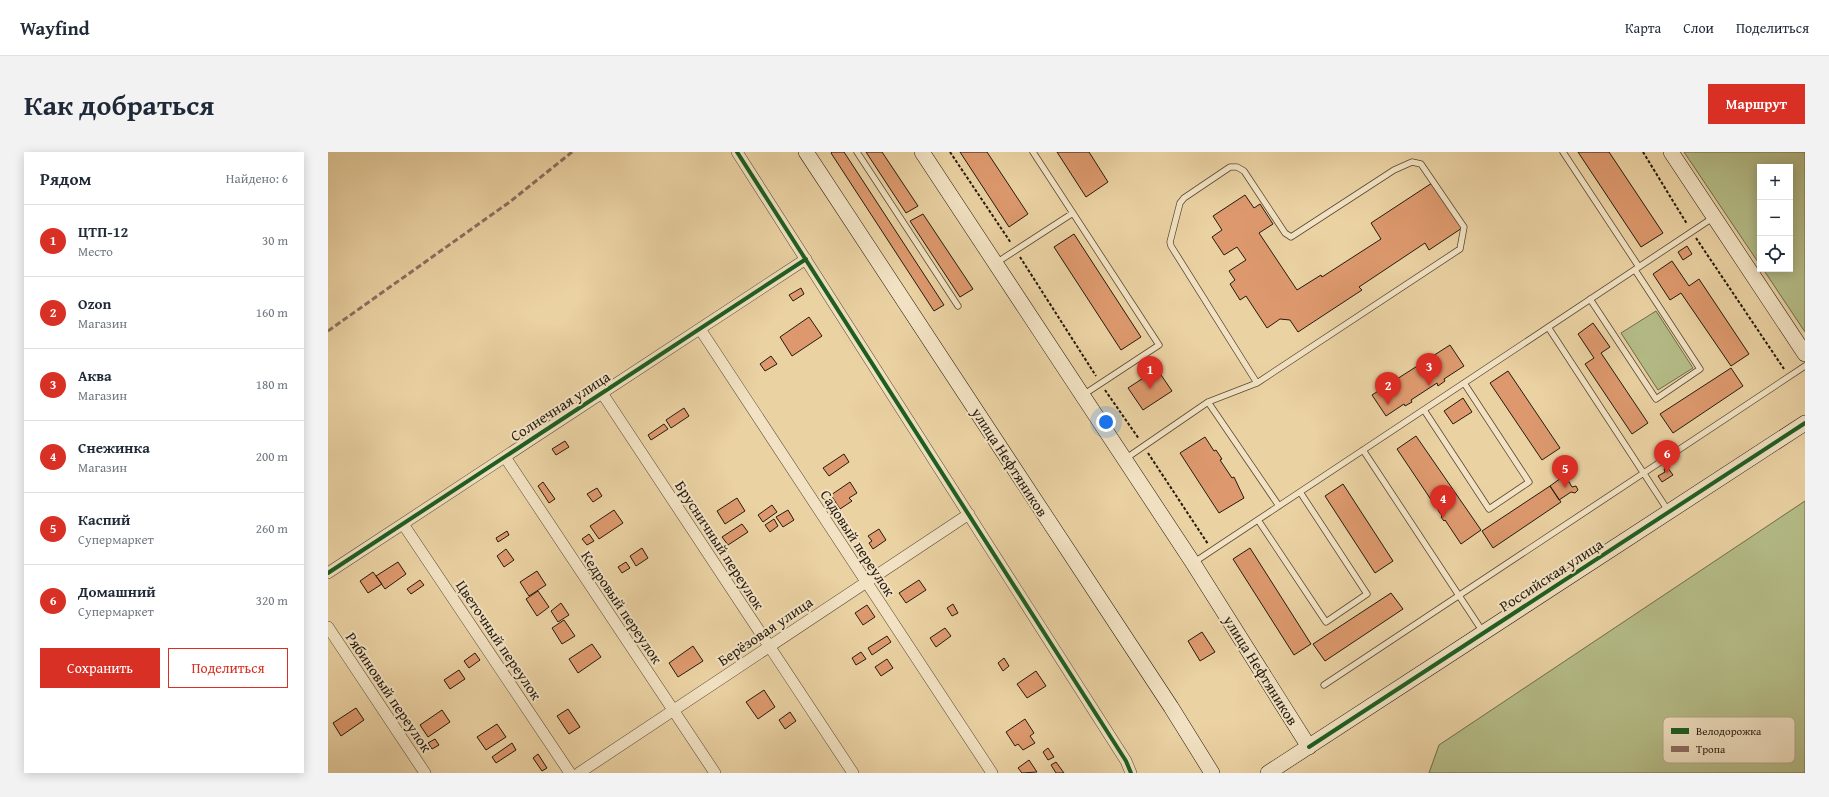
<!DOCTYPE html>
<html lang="ru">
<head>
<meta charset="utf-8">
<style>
  :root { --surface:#fff; --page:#f2f2f3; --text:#1f2937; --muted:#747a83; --line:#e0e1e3; --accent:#d93025 }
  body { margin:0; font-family:"Gentium Book Plus",serif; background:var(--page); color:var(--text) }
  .controls { position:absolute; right:12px; top:12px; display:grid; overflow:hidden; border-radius:0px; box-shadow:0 2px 10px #0003 }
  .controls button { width:36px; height:36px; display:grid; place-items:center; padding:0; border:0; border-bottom:1px solid var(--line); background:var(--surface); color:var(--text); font:20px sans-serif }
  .you { position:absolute; left:778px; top:270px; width:14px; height:14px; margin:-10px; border:3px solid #fff; border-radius:50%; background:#1a73e8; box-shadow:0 0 0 6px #1a73e833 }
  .badge { display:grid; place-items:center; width:26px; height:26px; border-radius:50%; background:var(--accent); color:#fff; font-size:13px; font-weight:700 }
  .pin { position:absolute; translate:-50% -33px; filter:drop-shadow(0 1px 2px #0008) }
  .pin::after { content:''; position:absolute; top:21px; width:14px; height:12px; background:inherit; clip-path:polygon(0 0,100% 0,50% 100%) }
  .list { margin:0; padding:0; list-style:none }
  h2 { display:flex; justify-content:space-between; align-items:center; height:52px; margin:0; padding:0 16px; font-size:17px }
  h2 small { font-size:13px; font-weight:400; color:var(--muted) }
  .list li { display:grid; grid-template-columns:26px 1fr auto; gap:12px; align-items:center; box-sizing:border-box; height:72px; padding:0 16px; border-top:1px solid var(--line) }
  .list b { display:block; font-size:15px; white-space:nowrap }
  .list p { margin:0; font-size:13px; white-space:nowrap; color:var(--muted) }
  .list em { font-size:13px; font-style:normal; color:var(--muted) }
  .actions { display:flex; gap:8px; padding:12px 16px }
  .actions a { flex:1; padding:9px 0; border:1px solid var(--accent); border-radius:0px; text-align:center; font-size:14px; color:var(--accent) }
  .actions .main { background:var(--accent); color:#fff }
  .icon { flex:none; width:22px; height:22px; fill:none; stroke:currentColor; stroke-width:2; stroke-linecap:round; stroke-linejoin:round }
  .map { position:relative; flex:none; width:1477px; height:621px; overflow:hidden; border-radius:0px }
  header { display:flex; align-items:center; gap:24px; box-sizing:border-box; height:56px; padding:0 20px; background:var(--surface); border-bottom:1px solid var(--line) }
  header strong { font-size:19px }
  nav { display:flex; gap:22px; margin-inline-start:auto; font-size:14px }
  .intro { display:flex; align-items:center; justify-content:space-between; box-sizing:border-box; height:96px; padding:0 24px }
  h1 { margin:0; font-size:28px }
  .button { padding:10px 18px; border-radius:0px; background:var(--accent); color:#fff; font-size:14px; font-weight:700 }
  main { display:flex; gap:24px; padding:0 24px }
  aside { flex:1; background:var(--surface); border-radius:0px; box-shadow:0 2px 10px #0003 }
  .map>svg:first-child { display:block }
  .green { fill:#b5bd88; stroke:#6c6c4b }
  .building { fill:#dd996d; stroke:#241a0e }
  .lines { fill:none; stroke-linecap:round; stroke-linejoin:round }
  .lane-casing { stroke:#564833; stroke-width:7 }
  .street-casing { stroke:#564833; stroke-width:12 }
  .secondary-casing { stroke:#241a0e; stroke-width:16 }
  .path { stroke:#241a0e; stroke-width:2; stroke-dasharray:3 2; stroke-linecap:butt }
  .lane { stroke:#f2e2c3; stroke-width:5.5 }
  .street { stroke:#f2e2c3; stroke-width:11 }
  .secondary { stroke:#f2e2c3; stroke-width:15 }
  .quiet { stroke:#8d6e63; stroke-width:3; stroke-dasharray:6 3; stroke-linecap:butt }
  .cycleway-casing { stroke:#f2e2c3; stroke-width:6 }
  .cycleway { stroke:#1b5e20; stroke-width:4 }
  .labels { text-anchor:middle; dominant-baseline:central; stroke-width:4; stroke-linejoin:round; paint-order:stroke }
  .street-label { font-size:15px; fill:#241a0e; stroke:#f2e2c3 }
  .key { fill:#f2e2c3; stroke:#b4a68d; stroke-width:1 }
  .key-label { font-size:11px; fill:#241a0e }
</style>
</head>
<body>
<header>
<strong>Wayfind</strong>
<nav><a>Карта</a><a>Слои</a><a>Поделиться</a></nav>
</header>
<div class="intro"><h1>Как добраться</h1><a class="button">Маршрут</a></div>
<main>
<aside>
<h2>Рядом<small>Найдено: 6</small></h2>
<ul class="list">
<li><span class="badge">1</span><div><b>ЦТП-12</b><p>Место</p></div><em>30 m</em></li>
<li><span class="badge">2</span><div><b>Ozon</b><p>Магазин</p></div><em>160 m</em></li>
<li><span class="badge">3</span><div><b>Аква</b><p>Магазин</p></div><em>180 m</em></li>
<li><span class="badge">4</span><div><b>Снежинка</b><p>Магазин</p></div><em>200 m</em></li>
<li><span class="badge">5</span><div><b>Каспий</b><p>Супермаркет</p></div><em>260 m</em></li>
<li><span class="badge">6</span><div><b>Домашний</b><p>Супермаркет</p></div><em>320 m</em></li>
</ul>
<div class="actions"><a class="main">Сохранить</a><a>Поделиться</a></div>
</aside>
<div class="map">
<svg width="1477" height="621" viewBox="0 0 1477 621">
  <rect width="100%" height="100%" fill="#ebd2a3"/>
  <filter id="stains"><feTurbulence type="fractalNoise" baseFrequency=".005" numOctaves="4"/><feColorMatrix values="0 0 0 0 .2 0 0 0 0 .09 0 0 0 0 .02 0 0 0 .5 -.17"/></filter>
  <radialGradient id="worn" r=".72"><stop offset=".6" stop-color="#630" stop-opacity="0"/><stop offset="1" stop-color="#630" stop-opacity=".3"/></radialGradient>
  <path class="green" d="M 1356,0 L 1477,0 L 1477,180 L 1435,117 L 1462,117 L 1462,15 L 1432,15 L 1432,113 Z
    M 1328,159 L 1365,216 L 1330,238 L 1293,181 Z
    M 1477,349 L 1477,621 L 1101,621 L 1111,593 Z"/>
  <path class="building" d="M 504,0 L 516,0 L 616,153 L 606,159 L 503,1 Z
    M 538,0 L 554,0 L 590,54 L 578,61 Z
    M 632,0 L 659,0 L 700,62 L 681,75 Z
    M 729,0 L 761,0 L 780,30 L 758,45 Z
    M 1250,0 L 1281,0 L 1335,81 L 1313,95 Z
    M 1104,31 L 1134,76 L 1101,98 L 1097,91 L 1031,135 L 1034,138 L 970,180 L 962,168 L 952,167 L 939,176 L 918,144 L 912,148 L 902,132 L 907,128 L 901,119 L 918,108 L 909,95 L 896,103 L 884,85 L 894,78 L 885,64 L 917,43 L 926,56 L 932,52 L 945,72 L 931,81 L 969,138 L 993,123 L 994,125 L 1053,87 L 1043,71 Z
    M 595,62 L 645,137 L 632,145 L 582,69 Z
    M 746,82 L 813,185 L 793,198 L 726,95 Z
    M 1359,94 L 1364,102 L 1355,108 L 1350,100 Z
    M 1344,109 L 1361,134 L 1371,127 L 1421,202 L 1403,214 L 1353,141 L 1342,148 L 1325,122 Z
    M 473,136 L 476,142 L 465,149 L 461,143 Z
    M 481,165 L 494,184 L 464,204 L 452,185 Z
    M 1265,171 L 1282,195 L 1273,201 L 1320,271 L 1304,282 L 1257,212 L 1266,206 L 1250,182 Z
    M 1122,193 L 1136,214 L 1116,227 L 1117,229 L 1110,234 L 1109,231 L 1083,248 L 1084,250 L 1077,254 L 1076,252 L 1058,264 L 1044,243 Z
    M 443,204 L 449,212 L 437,219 L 432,212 Z
    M 1403,216 L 1415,234 L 1345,281 L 1332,262 Z
    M 829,217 L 844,239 L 815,258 L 800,236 Z
    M 1180,219 L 1232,296 L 1214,308 L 1162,231 Z
    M 1135,246 L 1144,260 L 1125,272 L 1116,259 Z
    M 356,256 L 361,264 L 343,276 L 338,268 Z
    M 336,272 L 340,277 L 323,288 L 320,283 Z
    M 1088,284 L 1153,378 L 1133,392 L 1117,368 L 1116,369 L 1113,365 L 1114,364 L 1069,297 Z
    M 877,285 L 886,299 L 888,298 L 894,307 L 892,308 L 904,326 L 906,325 L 916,346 L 891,361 L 852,301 Z
    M 237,289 L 241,295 L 228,303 L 224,297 Z
    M 516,302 L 521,310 L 501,324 L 495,316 Z
    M 1339,315 L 1345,323 L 1334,330 L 1330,324 L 1337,320 L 1336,317 Z
    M 1237,323 L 1244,335 L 1248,334 L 1250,338 L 1247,341 L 1243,340 L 1231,348 L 1222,334 Z
    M 215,330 L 227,347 L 221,351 L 210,334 Z
    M 522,330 L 529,341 L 521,346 L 524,349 L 512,357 L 503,343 Z
    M 1015,332 L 1065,409 L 1047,421 L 997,344 Z
    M 1222,334 L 1233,350 L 1165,396 L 1154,379 Z
    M 269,336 L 274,344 L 265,350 L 259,342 Z
    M 409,346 L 417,359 L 397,372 L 389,359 Z
    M 444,353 L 449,360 L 435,370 L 430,363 Z
    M 286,358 L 295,371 L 271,387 L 262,374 Z
    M 460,358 L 466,368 L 455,375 L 448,365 Z
    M 446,367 L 450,374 L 442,380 L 437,373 Z
    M 414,372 L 420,380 L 400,393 L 394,385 Z
    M 551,377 L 558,388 L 545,397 L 541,391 L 544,389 L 540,384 Z
    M 179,379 L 181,383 L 170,390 L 168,386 Z
    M 261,382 L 266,389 L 259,393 L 254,387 Z
    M 314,396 L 320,406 L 308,414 L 302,404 Z
    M 922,396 L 983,492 L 966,503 L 905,407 Z
    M 178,397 L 186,408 L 176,415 L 169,404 Z
    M 70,410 L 78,422 L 57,437 L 48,424 Z
    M 298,410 L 302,416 L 294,421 L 290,415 Z
    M 209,419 L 218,433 L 201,444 L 192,430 Z
    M 45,420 L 54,432 L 40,441 L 32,429 Z
    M 92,428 L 96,433 L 83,442 L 79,437 Z
    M 591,428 L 598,438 L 578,451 L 571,441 Z
    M 210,439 L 221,455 L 209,464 L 198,447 Z
    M 1063,441 L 1075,457 L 997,509 L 985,492 Z
    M 233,451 L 241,463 L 230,470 L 223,459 Z
    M 625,452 L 630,461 L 624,464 L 619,456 Z
    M 539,453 L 547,465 L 535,473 L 527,461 Z
    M 236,468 L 247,484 L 234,492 L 224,476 Z
    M 617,476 L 623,484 L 608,495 L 602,486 Z
    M 874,480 L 887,500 L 872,509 L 860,489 Z
    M 559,484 L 563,490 L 544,503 L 540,496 Z
    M 264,492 L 273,505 L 250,521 L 241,507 Z
    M 365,494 L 375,509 L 350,525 L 341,511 Z
    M 533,500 L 538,507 L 528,513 L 524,506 Z
    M 147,501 L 152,508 L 141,516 L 136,509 Z
    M 676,506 L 681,514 L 675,519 L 670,511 Z
    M 559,507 L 565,516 L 553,524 L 547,515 Z
    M 131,518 L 137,527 L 122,537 L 116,528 Z
    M 708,519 L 718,534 L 699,546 L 689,532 Z
    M 436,538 L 447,555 L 430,567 L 418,550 Z
    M 28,556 L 36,568 L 13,584 L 5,571 Z
    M 240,557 L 252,575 L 241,582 L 229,564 Z
    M 114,558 L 122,570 L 100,585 L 92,573 Z
    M 462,560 L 468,569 L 457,577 L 451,568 Z
    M 697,567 L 706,581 L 702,584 L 707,591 L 695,598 L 690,592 L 687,594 L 678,580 Z
    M 169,572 L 178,585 L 158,598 L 149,585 Z
    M 107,587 L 111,593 L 104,597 L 100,591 Z
    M 184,591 L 188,598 L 168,611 L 164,605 Z
    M 720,596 L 726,605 L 720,608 L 715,600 Z
    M 210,602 L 219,616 L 214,619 L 205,606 Z
    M 701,608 L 709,620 L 694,621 L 690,616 Z
    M 728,610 L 736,621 L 728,621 L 723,613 Z"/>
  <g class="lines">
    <defs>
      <path id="lane" d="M 529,0 L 630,154
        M 705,0 L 831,193 L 755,243
        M 1235,0 L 1311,115
        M 668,111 L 745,61
        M 1262,147 L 1328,247 L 1372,217 L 1307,118
        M 1220,175 L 1341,360
        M 880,250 L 929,231 L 1132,97 L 1136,75 L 1093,12 L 1084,10 L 1066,18 L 963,85 L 957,81 L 916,19 L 909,15 L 902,15 L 856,46 L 852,51 L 842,90 L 843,94 L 929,231
        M 1096,258 L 1161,357 L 1201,330 L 1136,231
        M 1035,298 L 1155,480
        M 797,307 L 880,250 L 951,354
        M 930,368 L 998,470 L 1039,442 L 972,340
        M 865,411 L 1386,65
        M 996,533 L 1477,214"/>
      <path id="street" d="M 409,0 L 798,609 L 803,621
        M 372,177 L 664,621
        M 274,241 L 525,621
        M 177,305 L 387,621
        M 75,372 L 242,621
        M 0,421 L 478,107
        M 0,475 L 97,621
        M 251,621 L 641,362"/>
      <path id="secondary" d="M 478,0 L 843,555 L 884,621
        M 594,0 L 865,411 L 981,595
        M 1343,0 L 1477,202
        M 940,621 L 1477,271"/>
    </defs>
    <use href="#lane" class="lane-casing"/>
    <use href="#street" class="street-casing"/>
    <use href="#secondary" class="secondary-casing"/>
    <path class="path" d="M 622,0 L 683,91
      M 1315,0 L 1359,72
      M 1368,86 L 1456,217
      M 692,105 L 768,224
      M 777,238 L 811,287
      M 820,301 L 880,392"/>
    <use href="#lane" class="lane"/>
    <use href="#street" class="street"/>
    <use href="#secondary" class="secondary"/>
    <path class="quiet" d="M 0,179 L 183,49 L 244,0"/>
    <defs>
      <path id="cycleway" d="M 409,0 L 798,609 L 803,621
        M 0,421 L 478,107
        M 981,595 L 1477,271"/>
    </defs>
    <use href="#cycleway" class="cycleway-casing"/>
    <use href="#cycleway" class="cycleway"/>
  </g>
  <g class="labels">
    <g class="street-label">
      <text transform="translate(232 254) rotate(-33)">Солнечная улица</text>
      <text transform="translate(682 310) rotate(57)">улица Нефтяников</text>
      <text transform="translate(530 391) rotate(57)">Садовый переулок</text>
      <text transform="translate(392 393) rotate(57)">Брусничный переулок</text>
      <text transform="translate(1223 423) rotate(-33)">Российская улица</text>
      <text transform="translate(294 455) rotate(56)">Кедровый переулок</text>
      <text transform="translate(437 479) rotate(-34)">Берёзовая улица</text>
      <text transform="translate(171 488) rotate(56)">Цветочный переулок</text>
      <text transform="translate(933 518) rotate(58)">улица Нефтяников</text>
      <text transform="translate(61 540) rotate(56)">Рябиновый переулок</text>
    </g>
  </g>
  <rect x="1335" y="565" width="132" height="46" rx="6" class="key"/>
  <rect x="1343" y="576" width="18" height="6" fill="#1b5e20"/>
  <rect x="1343" y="594" width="18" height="6" fill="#8d6e63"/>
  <g class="key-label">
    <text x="1368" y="583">Велодорожка</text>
    <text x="1368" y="601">Тропа</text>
  </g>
  <rect width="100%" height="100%" filter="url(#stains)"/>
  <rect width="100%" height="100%" fill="url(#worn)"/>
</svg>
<div class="controls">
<button>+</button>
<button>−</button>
<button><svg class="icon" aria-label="locate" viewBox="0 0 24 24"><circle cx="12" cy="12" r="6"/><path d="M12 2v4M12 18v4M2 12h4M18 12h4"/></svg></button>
</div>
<div class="you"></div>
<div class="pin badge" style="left:822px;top:237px">1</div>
<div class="pin badge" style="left:1060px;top:253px">2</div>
<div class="pin badge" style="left:1101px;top:234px">3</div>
<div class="pin badge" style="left:1115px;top:366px">4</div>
<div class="pin badge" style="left:1237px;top:336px">5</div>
<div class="pin badge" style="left:1339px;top:321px">6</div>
</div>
</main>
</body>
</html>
